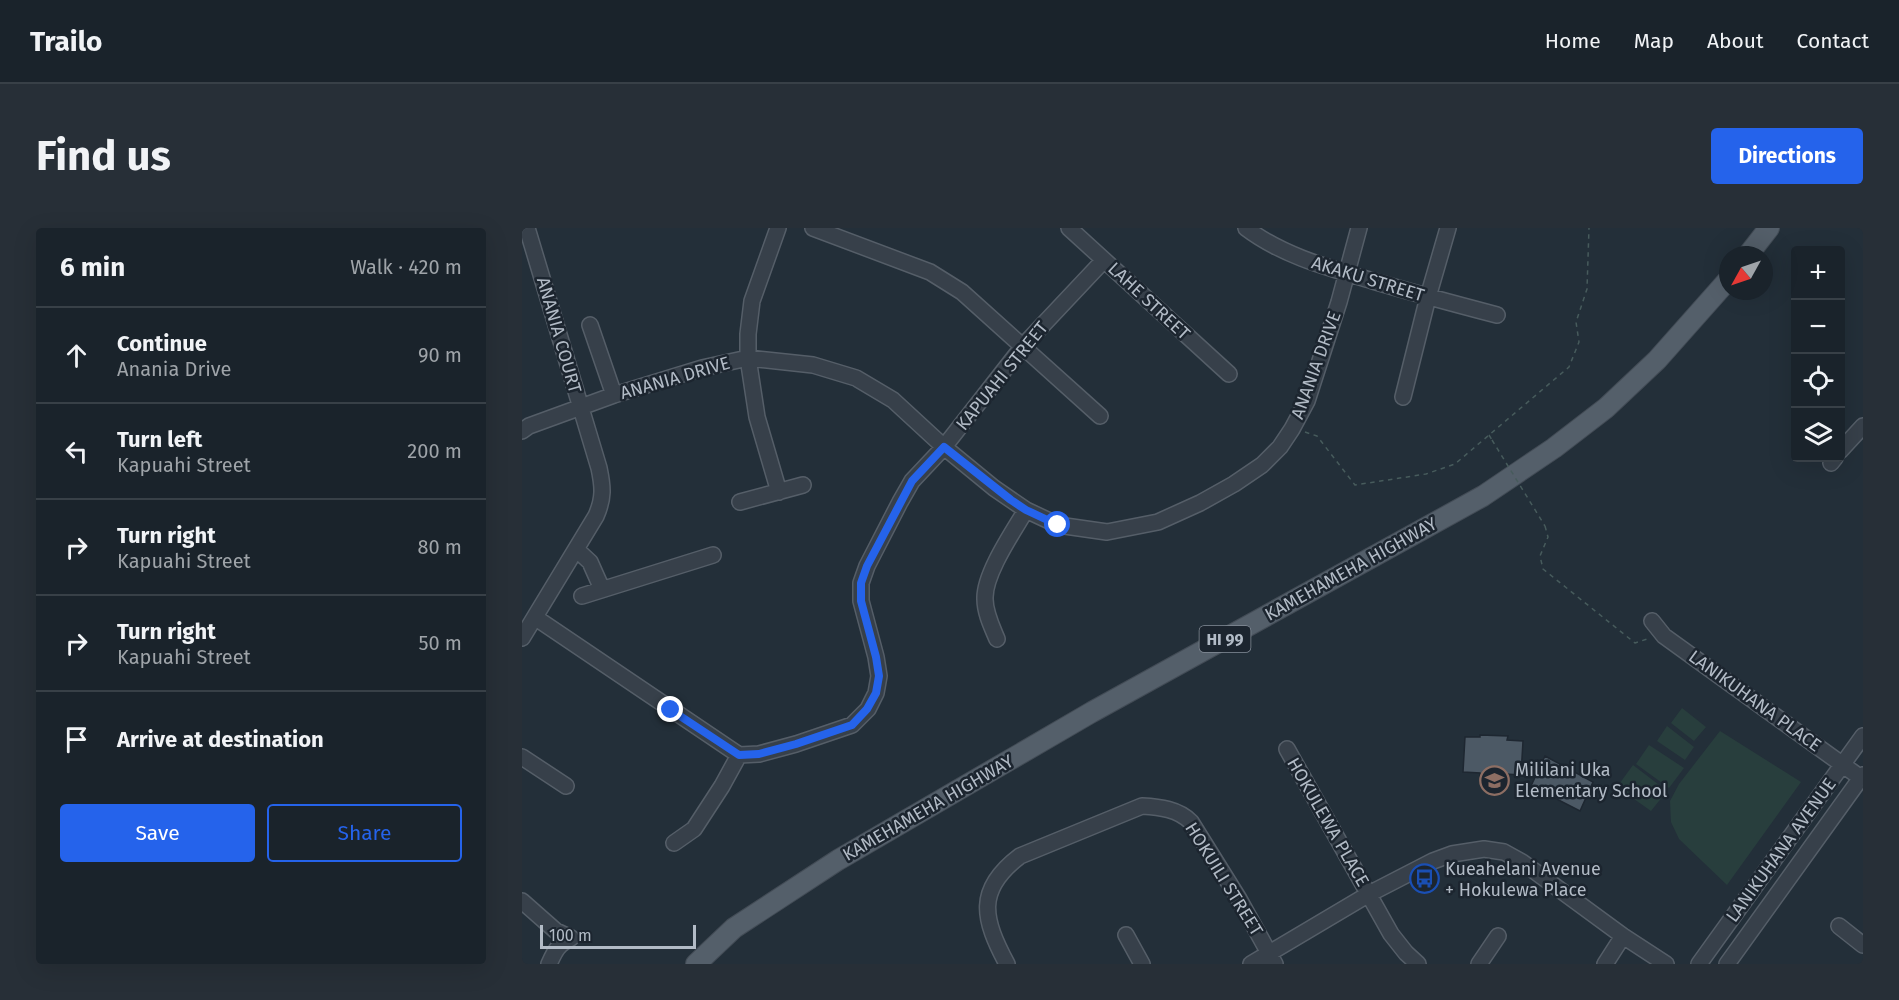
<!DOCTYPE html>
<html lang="en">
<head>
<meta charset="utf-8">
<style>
  :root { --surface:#1a232b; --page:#272f37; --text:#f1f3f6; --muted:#9fa4a9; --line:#384047; --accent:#2563eb }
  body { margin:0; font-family:"Fira Sans",sans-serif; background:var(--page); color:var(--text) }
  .controls { position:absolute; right:18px; top:18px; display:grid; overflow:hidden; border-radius:6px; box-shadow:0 6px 24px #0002 }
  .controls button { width:54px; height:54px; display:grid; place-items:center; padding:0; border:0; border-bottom:2px solid var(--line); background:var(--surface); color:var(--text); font:30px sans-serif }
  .compass { position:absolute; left:1197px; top:18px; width:54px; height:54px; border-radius:50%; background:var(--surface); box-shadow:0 6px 24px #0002; rotate:230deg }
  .scale { position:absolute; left:18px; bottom:15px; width:156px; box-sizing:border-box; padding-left:6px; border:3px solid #b2bbc6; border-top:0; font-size:16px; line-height:21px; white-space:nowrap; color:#b2bbc6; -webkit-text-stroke:4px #1c252f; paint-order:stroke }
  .stop { position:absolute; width:18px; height:18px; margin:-14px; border:4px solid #2563eb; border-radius:50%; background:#fff }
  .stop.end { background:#2563eb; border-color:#fff; box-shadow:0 2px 6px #0008 }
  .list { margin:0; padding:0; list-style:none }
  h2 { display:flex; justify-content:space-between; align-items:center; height:78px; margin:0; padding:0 24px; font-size:26px }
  h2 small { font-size:20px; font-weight:400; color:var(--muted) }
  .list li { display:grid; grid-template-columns:39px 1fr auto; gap:18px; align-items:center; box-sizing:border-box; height:96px; padding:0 24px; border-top:2px solid var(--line) }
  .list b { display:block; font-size:22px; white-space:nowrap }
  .list p { margin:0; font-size:20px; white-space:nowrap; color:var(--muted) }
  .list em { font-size:20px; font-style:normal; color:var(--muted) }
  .actions { display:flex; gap:12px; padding:18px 24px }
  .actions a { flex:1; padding:14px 0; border:2px solid var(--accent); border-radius:6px; text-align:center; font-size:21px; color:var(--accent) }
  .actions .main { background:var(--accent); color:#fff }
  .icon { flex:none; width:33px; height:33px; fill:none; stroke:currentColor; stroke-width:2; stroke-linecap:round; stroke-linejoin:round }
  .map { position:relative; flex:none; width:1341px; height:736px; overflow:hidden; border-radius:6px }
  header { display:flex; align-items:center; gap:36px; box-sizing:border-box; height:84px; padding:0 30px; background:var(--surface); border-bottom:2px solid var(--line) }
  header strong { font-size:28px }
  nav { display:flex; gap:33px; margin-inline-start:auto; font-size:21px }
  .intro { display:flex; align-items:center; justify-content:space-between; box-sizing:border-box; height:144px; padding:0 36px }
  h1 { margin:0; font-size:42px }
  .button { padding:15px 27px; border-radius:6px; background:var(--accent); color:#fff; font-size:21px; font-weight:700 }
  main { display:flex; gap:36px; padding:0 36px }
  aside { flex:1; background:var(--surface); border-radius:6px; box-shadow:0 6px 24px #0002 }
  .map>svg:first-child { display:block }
  .green { fill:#283e3d }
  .building { fill:#4c5965; stroke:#1e2731; stroke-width:1.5 }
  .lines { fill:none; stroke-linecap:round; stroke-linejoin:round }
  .minor-casing { stroke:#555e68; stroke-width:18 }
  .major-casing { stroke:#434c56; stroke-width:22 }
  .path { stroke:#475b5c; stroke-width:1.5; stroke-dasharray:4.5 4.5; stroke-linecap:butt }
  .minor { stroke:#37404a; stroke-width:15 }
  .major { stroke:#545f6a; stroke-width:20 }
  .path-bridge { stroke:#475b5c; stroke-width:1.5; stroke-dasharray:4.5 4.5; stroke-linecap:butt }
  .route { stroke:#2563eb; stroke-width:8 }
  .labels { text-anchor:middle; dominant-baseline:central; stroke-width:5; stroke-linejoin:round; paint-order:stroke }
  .shield { fill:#1c252f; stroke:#858e99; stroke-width:1.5 }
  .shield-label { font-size:16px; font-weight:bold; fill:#b2bbc6 }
  .street-label { font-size:18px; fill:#b2bbc6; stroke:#1c252f }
  .poi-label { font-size:18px; fill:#b2bbc6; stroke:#1c252f; text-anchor:start }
</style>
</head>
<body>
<header>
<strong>Trailo</strong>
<nav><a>Home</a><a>Map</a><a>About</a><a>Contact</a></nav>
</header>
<div class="intro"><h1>Find us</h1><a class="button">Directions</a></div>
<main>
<aside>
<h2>6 min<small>Walk · 420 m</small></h2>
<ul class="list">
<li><svg class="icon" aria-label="ahead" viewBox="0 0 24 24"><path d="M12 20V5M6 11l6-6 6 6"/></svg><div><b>Continue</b><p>Anania Drive</p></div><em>90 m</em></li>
<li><svg class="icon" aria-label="left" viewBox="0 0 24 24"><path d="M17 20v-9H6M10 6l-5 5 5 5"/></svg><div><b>Turn left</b><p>Kapuahi Street</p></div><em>200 m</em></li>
<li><svg class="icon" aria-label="right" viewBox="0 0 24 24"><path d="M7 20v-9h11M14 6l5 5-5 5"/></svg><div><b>Turn right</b><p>Kapuahi Street</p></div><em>80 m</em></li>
<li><svg class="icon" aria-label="right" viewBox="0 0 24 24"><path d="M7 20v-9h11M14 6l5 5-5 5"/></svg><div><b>Turn right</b><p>Kapuahi Street</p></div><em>50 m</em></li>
<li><svg class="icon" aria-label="arrive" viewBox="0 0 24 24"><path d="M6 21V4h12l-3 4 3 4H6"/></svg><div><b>Arrive at destination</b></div></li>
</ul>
<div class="actions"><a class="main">Save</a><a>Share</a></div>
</aside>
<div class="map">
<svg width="1341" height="736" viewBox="0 0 1341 736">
  <rect width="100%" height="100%" fill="#232f39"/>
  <path class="green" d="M 1160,480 L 1184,499 L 1172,513 L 1149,495 Z
    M 1145,498 L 1172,519 L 1163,532 L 1135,513 Z
    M 1198,503 L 1279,554 L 1205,657 L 1157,611 L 1149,594 L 1148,573 L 1157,556 Z
    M 1127,517 L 1162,540 L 1147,560 L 1114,536 Z
    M 1111,537 L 1145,563 L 1129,583 L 1095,559 Z"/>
  <path class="building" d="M 958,507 L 986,508 L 985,512 L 1001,513 L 999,547 L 984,546 L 984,550 L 958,548 L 958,545 L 941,544 L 943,509 L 958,509 Z
    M 1023,528 L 1071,554 L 1058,583 L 1009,558 Z"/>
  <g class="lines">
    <defs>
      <path id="minor" d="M 256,0 L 230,73 L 226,106 L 226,130 L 235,189 L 257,264
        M 291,0 L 408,44 L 440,64 L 578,188
        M 547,0 L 707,146
        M 724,0 C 761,28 807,40 851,53 C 892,65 933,76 975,87
        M 68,97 L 92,167
        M 881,169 L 906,69 L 926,0
        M 0,203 L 7,198 L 92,167 L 180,140 L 226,130 L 291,137 L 334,150 L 371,172 L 422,219 L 472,260 L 504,282 L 536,297 L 585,304 L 636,294 L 678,275 L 712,256 L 740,237 L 758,219 L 770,201 L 785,173 L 817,74 L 837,0
        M 1318,223 L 1341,198
        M 1309,235 L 1313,230
        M 218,274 L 281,257
        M 54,321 L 68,334 L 80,361
        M 60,368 L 191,327
        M 14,390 L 217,527 L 237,526 L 274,516 L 330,497 L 346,481 L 354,465 L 357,448 L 354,429 L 339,373 L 339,355 L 345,338 L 378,274 L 390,253 L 422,219 L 501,118 L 582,32
        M 1130,393 L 1142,408 L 1339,550
        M 0,410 L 74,288 C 82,270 81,259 77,240 L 5,0
        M 475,411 C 470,399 463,385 463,371 C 462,346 491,304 504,282
        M 765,521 L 869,706 L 884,725 L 896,736
        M 0,529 L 44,558
        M 152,615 L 172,601 L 200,558 L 217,527
        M 0,673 L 34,703 L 49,710 C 36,716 33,723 27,736
        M 1317,698 L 1341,717
        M 604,707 L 620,736
        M 485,736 C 461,691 453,662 498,628 L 620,578 C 638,579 656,581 669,594 L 717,671 L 753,736
        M 729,736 L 847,666 L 911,633 L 930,626 L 962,621 L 982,624 L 1000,634 L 1101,708 L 1144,736
        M 957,736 L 976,708
        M 1083,736 L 1101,708
        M 1177,736 L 1341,508
        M 1205,736 L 1341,547"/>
      <path id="major" d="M 1226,27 L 1247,0
        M 174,736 L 212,700 L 316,632 L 570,484 L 961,268 L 1032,220 L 1084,180 L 1135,132 L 1206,52"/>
    </defs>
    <use href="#minor" class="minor-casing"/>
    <use href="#major" class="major-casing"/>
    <path class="path" d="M 783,204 L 795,208 L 833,257 L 904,246 L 933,236 L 1047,139 L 1057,114 L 1054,94 L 1065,61 L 1067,0
      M 967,207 L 970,212
      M 1023,298 L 1026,309 L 1018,328 L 1021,341 L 1113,415 L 1125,411"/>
    <use href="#minor" class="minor"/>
    <use href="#major" class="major"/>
    <path class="path-bridge" d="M 970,212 L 1023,298"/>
  </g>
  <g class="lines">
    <path class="route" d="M 149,482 L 217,527 L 237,526 L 274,516 L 330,497 L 345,481 L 354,465 L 357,448 L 354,429 L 339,373 L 339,355 L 345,338 L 390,253 L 422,219 L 489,272 L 504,282 L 536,297"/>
  </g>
  <defs>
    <symbol id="school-ring" viewBox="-11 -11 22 22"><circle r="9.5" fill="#1c252f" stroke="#8d6e63" stroke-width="1.5"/><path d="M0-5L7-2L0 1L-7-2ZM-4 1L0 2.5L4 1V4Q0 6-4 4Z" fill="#8d6e63"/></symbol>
    <symbol id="bus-ring" viewBox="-11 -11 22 22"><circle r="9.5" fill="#1c252f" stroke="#1a4fb4" stroke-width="1.5"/><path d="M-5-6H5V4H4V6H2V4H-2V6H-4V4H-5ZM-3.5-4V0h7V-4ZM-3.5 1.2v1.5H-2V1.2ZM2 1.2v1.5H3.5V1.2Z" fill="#1a4fb4"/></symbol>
  </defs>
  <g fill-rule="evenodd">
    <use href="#school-ring" x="956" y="536" width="33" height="33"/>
    <use href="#bus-ring" x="886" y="634" width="33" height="33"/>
  </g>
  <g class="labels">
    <rect class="shield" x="677.5" y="398" width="51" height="26" rx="4.5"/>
    <g class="shield-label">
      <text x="703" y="411">HI 99</text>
    </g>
    <g class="street-label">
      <text transform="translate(846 51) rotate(17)">AKAKU STREET</text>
      <text transform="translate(627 73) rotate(43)">LAHE STREET</text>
      <text transform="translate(37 107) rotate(74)">ANANIA COURT</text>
      <text transform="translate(794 137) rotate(-70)">ANANIA DRIVE</text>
      <text transform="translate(480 148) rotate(-51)">KAPUAHI STREET</text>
      <text transform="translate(153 150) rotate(-16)">ANANIA DRIVE</text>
      <text transform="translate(829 341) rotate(-29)">KAMEHAMEHA HIGHWAY</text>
      <text transform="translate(1233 473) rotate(36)">LANIKUHANA PLACE</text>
      <text transform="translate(406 580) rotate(-30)">KAMEHAMEHA HIGHWAY</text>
      <text transform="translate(806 594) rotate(60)">HOKULEWA PLACE</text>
      <text transform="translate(1259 622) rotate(-54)">LANIKUHANA AVENUE</text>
      <text transform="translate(702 651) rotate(58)">HOKUILI STREET</text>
    </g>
    <g class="poi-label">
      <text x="993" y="542">Mililani Uka<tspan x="993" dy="21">Elementary School</tspan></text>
      <text x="923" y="641">Kueahelani Avenue<tspan x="923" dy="21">+ Hokulewa Place</tspan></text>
    </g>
  </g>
</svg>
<div class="controls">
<button>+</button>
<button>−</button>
<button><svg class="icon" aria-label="locate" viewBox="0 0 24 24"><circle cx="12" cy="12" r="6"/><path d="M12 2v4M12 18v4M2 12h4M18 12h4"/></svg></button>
<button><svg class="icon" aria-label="layers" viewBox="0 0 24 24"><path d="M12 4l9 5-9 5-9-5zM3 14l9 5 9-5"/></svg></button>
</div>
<svg class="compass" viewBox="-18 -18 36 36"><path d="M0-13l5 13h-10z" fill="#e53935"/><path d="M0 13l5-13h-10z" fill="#9fa4a9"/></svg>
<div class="scale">100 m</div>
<div class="stop" style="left:536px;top:297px"></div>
<div class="stop end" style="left:149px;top:482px"></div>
</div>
</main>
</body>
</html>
